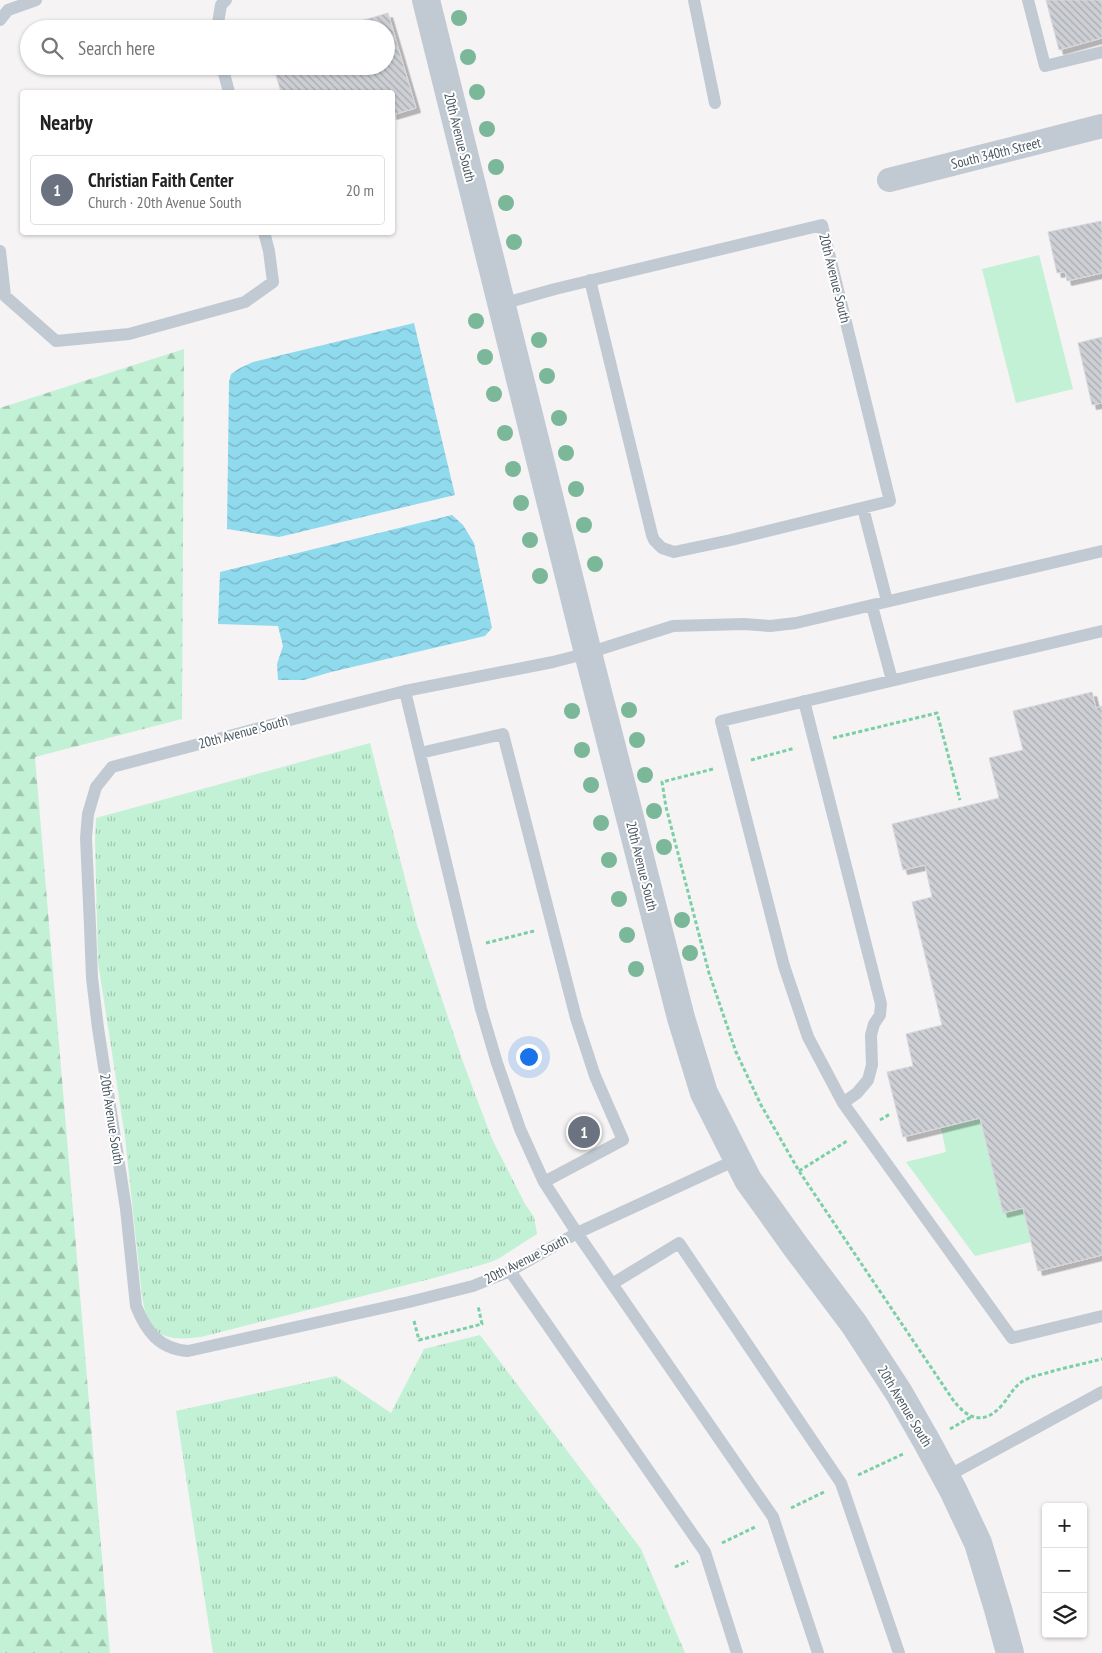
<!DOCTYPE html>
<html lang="en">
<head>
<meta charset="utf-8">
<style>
  :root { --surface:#fff; --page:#f6f6f6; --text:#222; --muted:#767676; --line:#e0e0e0; --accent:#1a73e8 }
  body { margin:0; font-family:"PT Sans Narrow",sans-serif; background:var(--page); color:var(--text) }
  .controls { position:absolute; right:15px; bottom:15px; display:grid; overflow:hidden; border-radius:5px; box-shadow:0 1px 4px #0004 }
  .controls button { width:45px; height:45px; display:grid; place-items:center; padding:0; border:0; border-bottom:1px solid var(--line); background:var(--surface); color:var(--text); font:25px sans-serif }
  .you { position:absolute; left:528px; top:1056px; width:18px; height:18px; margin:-12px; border:4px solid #fff; border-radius:50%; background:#1a73e8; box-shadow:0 0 0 8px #1a73e833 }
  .badge { display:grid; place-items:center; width:32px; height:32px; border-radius:50%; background:var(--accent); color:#fff; font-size:16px; font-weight:700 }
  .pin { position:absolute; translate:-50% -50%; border:2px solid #fff; box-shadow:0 1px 5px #0006 }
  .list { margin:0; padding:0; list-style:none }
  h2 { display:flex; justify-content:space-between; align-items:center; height:65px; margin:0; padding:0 20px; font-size:21px }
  h2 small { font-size:16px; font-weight:400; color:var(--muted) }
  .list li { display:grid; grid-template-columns:32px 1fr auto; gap:15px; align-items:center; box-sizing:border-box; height:70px; margin:0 10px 10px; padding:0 10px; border:1px solid var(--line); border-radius:5px }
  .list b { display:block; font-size:19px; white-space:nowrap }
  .list p { margin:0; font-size:16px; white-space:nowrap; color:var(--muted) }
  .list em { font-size:16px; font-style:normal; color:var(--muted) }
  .icon { flex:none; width:28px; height:28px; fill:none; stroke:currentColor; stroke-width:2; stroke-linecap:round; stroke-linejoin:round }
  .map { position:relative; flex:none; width:1102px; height:1653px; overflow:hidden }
  .search { position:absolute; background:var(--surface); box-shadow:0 1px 4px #0004; left:20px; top:20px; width:375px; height:55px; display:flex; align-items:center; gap:12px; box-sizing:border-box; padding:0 18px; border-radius:28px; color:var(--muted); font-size:19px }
  .panel { position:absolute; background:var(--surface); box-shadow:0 1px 4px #0004; left:20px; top:90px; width:375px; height:145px; border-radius:5px }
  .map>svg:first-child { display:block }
  .grass { fill:url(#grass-tufts) }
  .forest { fill:url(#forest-firs) }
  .park { fill:#c3f1d5 }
  .water { fill:url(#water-waves) }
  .building { fill:url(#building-back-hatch); stroke:#d7d9de; filter:url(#shadow) }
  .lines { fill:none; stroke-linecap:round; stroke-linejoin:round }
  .path { stroke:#7ad0a6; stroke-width:3; stroke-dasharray:4 2.5; stroke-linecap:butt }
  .service { stroke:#c1cad2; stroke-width:12 }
  .minor { stroke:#c1cad2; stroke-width:24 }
  .tertiary { stroke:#c1cad2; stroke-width:28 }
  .tree { fill:#7bb799 }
  .labels { text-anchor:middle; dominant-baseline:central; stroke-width:4; stroke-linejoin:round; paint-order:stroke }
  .street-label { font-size:14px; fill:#4a5661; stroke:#fff }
</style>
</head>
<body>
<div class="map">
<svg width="1102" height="1653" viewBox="0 0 1102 1653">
  <defs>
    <pattern id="grass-tufts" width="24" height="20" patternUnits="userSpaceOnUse" patternTransform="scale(1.25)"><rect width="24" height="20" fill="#c3f1d5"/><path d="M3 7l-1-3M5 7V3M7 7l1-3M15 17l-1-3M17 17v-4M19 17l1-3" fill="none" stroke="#a0c6b0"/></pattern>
    <pattern id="forest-firs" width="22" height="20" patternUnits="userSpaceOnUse" patternTransform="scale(1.25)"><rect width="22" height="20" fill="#c3f1d5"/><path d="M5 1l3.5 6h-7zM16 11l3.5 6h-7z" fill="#a0c6b0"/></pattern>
    <pattern id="water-waves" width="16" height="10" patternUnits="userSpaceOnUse" patternTransform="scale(1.25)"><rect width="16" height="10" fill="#90daee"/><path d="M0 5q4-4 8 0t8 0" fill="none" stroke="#78b4c4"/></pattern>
    <pattern id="building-back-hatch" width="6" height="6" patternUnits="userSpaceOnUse" patternTransform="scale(1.25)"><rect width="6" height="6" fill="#cdcfd5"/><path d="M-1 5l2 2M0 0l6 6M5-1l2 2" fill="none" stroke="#a8abb0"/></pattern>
    <filter id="shadow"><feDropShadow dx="4.5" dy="4.5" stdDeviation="0" flood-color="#0004"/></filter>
  </defs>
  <rect width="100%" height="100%" fill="#f5f3f3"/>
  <path class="grass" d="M 370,743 L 417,925 L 463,1062 L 492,1139 L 525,1204 L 534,1217 L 537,1234 L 498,1259 L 488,1263 L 430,1279 L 201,1337 C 163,1342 148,1335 142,1296 L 125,1137 L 98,962 L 95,840 L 96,818 Z
    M 480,1335 L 641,1549 L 685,1653 L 213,1653 L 176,1411 L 336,1376 L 391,1413 L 424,1349 Z"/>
  <path class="forest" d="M 184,349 L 182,719 L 35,757 L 110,1653 L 0,1653 L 0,408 Z"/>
  <path class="park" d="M 1039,255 L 1073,389 L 1016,403 L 982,269 Z
    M 980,1118 L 1003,1213 L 1023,1208 L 1031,1242 L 975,1256 L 906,1162 L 946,1152 L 941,1128 Z"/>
  <path class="water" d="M 414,323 L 455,495 L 279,537 L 227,529 L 229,382 L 231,374 L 240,368 L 253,362 Z
    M 452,515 L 463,525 L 474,543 L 492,628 L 485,636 L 331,672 L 304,680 L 278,680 L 277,664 L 283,646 L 278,626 L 218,624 L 220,572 Z"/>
  <path class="building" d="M 1046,0 L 1102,0 L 1102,38 L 1059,50 Z
    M 388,13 L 416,108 L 392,115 L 392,92 L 281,92 L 273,66 L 386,66 L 386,29 L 333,29 Z
    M 1101,221 L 1102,227 L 1102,273 L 1067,281 L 1065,272 L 1057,273 L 1048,232 Z
    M 1102,337 L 1102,403 L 1092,405 L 1078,343 Z
    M 1092,692 L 1096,708 L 1102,706 L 1102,1255 L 1038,1271 L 1023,1208 L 1003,1213 L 980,1118 L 903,1137 L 887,1072 L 913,1066 L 906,1034 L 942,1025 L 912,902 L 932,897 L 925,865 L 903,870 L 892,824 L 999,798 L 989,758 L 1023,750 L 1013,711 Z"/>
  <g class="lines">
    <path class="path" d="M 833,738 L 937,713 L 960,800
      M 751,760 L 795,748
      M 713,769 L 662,782 L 666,807 L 709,973 L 736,1052 L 761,1105 L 799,1171 L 951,1397 C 966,1419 984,1427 1003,1404 C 1011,1394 1015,1384 1027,1379 C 1035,1375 1045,1374 1053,1371 C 1069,1367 1086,1363 1102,1359
      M 486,943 L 534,931
      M 880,1120 L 890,1114
      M 799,1171 L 847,1141
      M 414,1321 L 419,1340 L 482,1324 L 478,1306
      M 950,1429 L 971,1417
      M 858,1475 L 903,1454
      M 791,1508 L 824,1492
      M 722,1543 L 755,1527
      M 675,1567 L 688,1561"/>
    <path class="service" d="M 694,0 L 715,103
      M 1028,0 L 1045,66 L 1102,52
      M 0,20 L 8,10 L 36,0
      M 217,29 L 221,5 L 226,0
      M 222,66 L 229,92
      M 0,251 L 5,296 L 56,341 L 129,334 L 245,302 L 273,282 L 269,251 L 264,232
      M 502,304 L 555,289 L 822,225 L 890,501 L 731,540 L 674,552 L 662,548 L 654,540 L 652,535 L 590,280
      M 863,508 L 887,601
      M 872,606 L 892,680
      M 1102,631 L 721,721 L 784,966 L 808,1037 L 843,1103 L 1012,1338 L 1102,1316
      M 405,691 L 481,1009 L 497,1063 L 520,1129 L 544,1182 L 577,1233 L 773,1517 L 818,1653
      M 804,701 L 881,1004 L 880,1015 L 874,1024 L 871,1035 L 872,1065 L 868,1080 L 857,1093 L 843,1103
      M 420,753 L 503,734 L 576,1018 L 595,1076 L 623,1140 L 544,1182
      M 738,1159 L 577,1233 L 510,1271 L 473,1286 L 409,1302 L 188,1351 C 159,1349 146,1331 136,1306 L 126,1209 L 98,1028 L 92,978 L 90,926 L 86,838 L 88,814 L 96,787 L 112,767 L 286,721 L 405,691 L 553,662 L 588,653 L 673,626 L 744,624 L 770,626 L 796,623 L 1102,551
      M 510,1271 L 705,1552 L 737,1653
      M 612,1284 L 679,1243 L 841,1483 L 899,1653
      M 946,1477 L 1102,1392"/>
    <path class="minor" d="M 889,180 L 1102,126"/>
    <path class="tertiary" d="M 426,0 L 588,653 L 681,1018 L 704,1093 L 748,1180 L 796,1247 L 854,1324 L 899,1393 L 927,1442 L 953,1490 L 978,1543 L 998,1609 L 1010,1653"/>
  </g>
  <g class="tree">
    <circle cx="459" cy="18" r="8"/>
    <circle cx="468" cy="57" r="8"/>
    <circle cx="477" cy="92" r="8"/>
    <circle cx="487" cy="129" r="8"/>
    <circle cx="496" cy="167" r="8"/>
    <circle cx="506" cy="203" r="8"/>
    <circle cx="514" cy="242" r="8"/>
    <circle cx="476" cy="321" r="8"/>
    <circle cx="539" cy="340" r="8"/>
    <circle cx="485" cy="357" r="8"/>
    <circle cx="547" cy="376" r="8"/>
    <circle cx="494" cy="394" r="8"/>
    <circle cx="559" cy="418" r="8"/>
    <circle cx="505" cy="433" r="8"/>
    <circle cx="566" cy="453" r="8"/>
    <circle cx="513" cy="469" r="8"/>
    <circle cx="576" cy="489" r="8"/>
    <circle cx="521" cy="503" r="8"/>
    <circle cx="584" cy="525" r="8"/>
    <circle cx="530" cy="540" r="8"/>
    <circle cx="595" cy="564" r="8"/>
    <circle cx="540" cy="576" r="8"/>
    <circle cx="629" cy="710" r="8"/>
    <circle cx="572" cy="711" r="8"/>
    <circle cx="637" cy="740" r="8"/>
    <circle cx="582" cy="750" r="8"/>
    <circle cx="645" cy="775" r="8"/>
    <circle cx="591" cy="785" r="8"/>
    <circle cx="654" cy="811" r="8"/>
    <circle cx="601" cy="823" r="8"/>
    <circle cx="664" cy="847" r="8"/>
    <circle cx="609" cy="860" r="8"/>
    <circle cx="619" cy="899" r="8"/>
    <circle cx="682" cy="920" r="8"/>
    <circle cx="627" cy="935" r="8"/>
    <circle cx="690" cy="953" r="8"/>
    <circle cx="636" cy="969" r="8"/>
  </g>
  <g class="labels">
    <g class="street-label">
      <text transform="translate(460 137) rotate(76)">20th Avenue South</text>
      <text transform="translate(996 153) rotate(-14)">South 340th Street</text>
      <text transform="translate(835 278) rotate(76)">20th Avenue South</text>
      <text transform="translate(243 732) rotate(-15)">20th Avenue South</text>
      <text transform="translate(642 866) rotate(76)">20th Avenue South</text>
      <text transform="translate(112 1119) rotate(81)">20th Avenue South</text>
      <text transform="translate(526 1259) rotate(-27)">20th Avenue South</text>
      <text transform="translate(905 1406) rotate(59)">20th Avenue South</text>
    </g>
  </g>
</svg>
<div class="controls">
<button>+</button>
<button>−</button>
<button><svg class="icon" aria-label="layers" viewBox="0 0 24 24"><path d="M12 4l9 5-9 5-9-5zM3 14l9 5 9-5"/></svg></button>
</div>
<div class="you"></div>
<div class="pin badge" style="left:584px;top:1132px;background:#6b7280">1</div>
<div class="search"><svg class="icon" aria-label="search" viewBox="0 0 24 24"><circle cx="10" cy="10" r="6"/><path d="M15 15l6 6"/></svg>Search here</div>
<section class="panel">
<h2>Nearby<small></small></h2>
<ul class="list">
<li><span class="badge" style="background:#6b7280">1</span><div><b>Christian Faith Center</b><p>Church · 20th Avenue South</p></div><em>20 m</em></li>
</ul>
</section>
</div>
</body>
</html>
